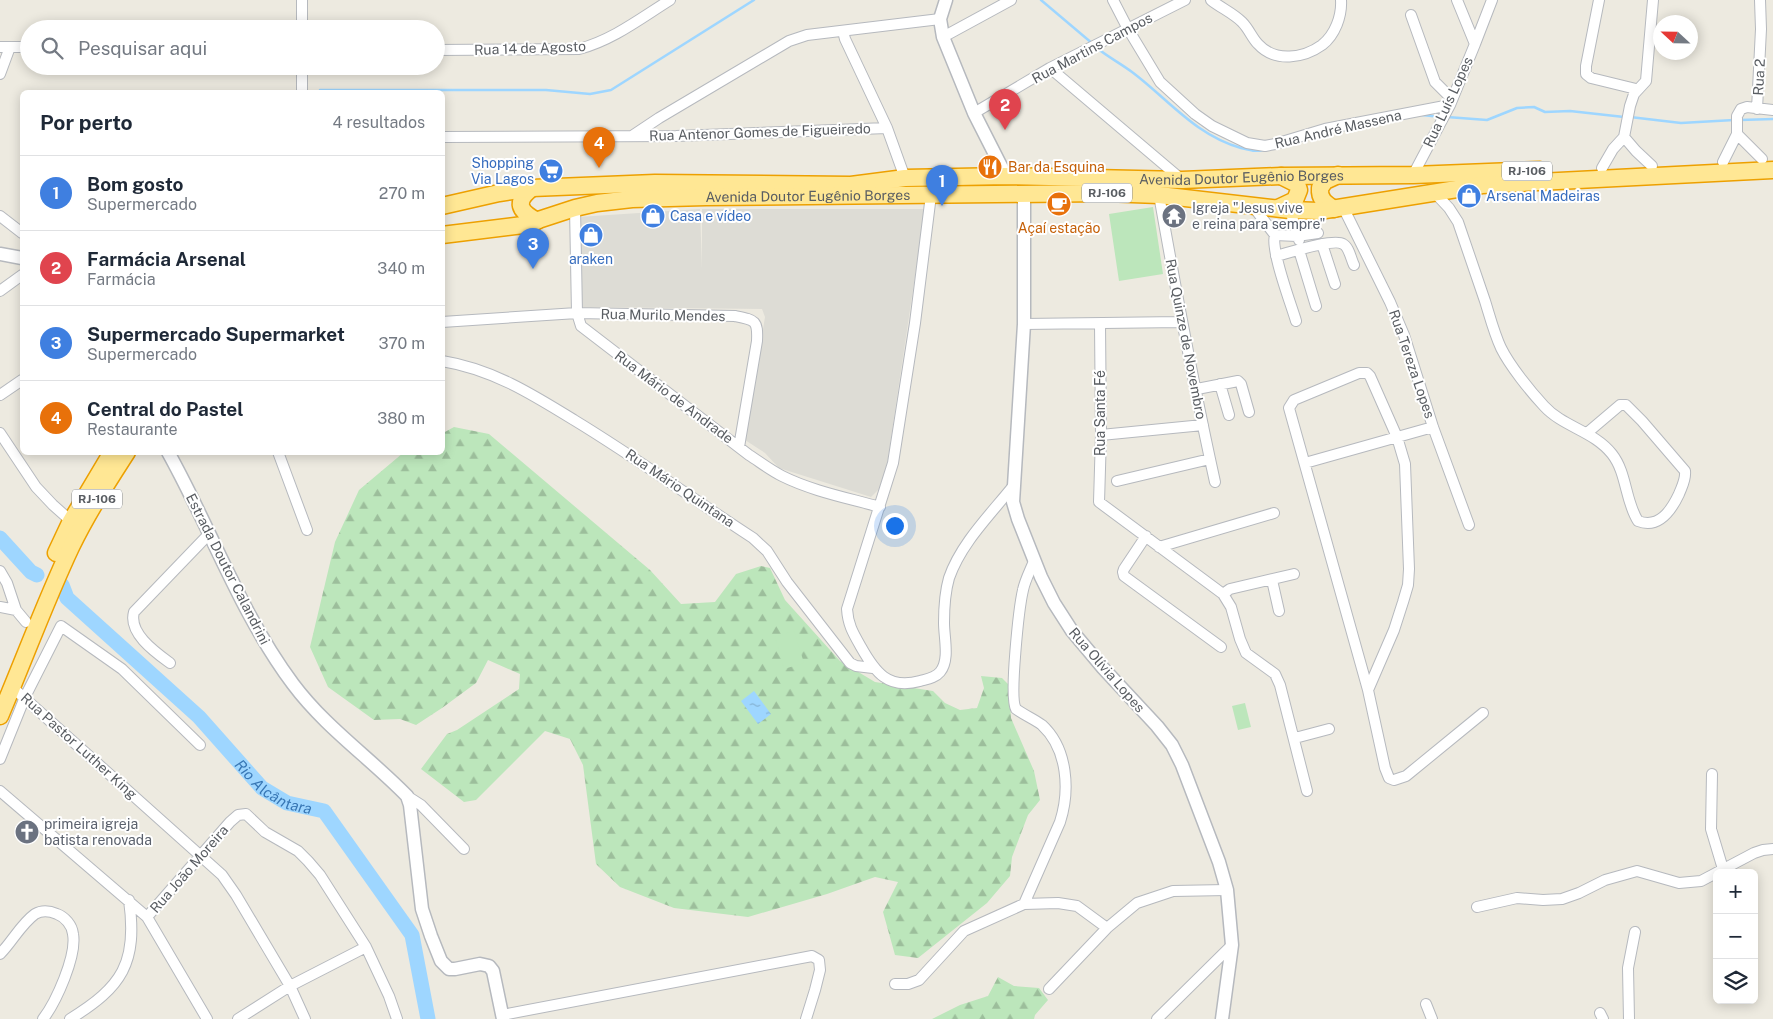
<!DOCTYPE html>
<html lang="pt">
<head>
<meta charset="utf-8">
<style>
  :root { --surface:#fff; --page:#f2f2f3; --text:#1f2937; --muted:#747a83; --line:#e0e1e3; --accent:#b45309 }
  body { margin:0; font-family:"Public Sans",sans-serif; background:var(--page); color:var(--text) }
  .controls { position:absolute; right:15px; bottom:15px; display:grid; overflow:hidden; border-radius:8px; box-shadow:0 2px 12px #0003 }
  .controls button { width:45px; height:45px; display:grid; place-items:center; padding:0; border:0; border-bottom:1px solid var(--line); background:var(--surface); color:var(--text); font:25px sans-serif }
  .compass { position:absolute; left:1653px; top:15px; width:45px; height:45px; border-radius:50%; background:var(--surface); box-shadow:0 2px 12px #0003; rotate:292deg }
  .you { position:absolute; left:894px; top:525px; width:18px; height:18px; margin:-12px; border:4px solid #fff; border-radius:50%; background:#1a73e8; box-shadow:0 0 0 8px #1a73e833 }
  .badge { display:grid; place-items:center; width:32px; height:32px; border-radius:50%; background:var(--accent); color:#fff; font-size:16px; font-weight:700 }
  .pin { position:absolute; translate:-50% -41px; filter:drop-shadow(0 1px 2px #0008) }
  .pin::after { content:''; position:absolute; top:26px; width:18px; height:15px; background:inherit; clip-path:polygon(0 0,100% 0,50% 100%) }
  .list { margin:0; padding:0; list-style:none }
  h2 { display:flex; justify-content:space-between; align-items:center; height:65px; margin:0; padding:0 20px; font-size:21px }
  h2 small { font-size:16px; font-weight:400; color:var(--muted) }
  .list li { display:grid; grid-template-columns:32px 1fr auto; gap:15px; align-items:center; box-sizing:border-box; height:75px; padding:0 20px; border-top:1px solid var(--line) }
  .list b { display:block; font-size:19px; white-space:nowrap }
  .list p { margin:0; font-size:16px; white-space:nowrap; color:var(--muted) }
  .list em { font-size:16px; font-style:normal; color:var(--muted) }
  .icon { flex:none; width:28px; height:28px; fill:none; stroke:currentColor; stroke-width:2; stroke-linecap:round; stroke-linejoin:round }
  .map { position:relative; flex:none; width:1773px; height:1019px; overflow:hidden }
  .search { position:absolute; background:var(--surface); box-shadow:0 2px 12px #0003; left:20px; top:20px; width:425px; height:55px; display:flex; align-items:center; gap:12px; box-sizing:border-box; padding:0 18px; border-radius:28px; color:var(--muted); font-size:19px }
  .panel { position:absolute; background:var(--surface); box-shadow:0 2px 12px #0003; left:20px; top:90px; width:425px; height:365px; border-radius:8px }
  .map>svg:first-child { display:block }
  .industrial { fill:#dddcd5 }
  .forest { fill:url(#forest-firs) }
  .park { fill:#bce6bb }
  .water { fill:url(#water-ripples) }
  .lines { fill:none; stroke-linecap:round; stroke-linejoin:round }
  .stream { stroke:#9ed6ff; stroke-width:2.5 }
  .river { stroke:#9ed6ff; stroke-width:15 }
  .minor-casing { stroke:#b6b9be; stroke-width:12 }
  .tertiary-casing { stroke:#b6b9be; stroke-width:15 }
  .trunk-casing { stroke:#eda000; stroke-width:19 }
  .minor { stroke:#fff; stroke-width:10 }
  .tertiary { stroke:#fff; stroke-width:12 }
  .trunk { stroke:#ffe794; stroke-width:16 }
  .labels { text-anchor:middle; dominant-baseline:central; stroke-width:4; stroke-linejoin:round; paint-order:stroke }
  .shield { fill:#fff; stroke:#8b8e91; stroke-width:1 }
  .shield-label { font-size:12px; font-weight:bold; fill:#595d62 }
  .street-label { font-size:14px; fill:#595d62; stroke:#fff }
  .shop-label { font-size:14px; fill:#366cbe; stroke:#fff; text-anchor:start }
  .food-label { font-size:14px; fill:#c56008; stroke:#fff; text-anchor:start }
  .worship-label { font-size:14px; fill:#5b616d; stroke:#fff; text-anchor:start }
  .water-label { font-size:15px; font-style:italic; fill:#3877b5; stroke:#fff }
</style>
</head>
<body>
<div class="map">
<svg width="1773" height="1019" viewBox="0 0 1773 1019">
  <defs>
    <pattern id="forest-firs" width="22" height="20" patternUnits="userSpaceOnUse" patternTransform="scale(1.25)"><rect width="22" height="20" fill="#bce6bb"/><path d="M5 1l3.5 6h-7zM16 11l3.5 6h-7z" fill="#9cbe9b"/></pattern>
    <pattern id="water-ripples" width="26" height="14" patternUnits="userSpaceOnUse" patternTransform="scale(1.25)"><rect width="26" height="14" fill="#9ed6ff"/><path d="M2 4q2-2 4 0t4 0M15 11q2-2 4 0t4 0" fill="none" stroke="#84b1d2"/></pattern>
  </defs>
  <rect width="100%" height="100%" fill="#edeae0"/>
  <path class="industrial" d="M 700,209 L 702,269 L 702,209 L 925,209 L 885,478 L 881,487 L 871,497 L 779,468 L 765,453 L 745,440 L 765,317 L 762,309 L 582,307 L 578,217 Z"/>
  <path class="forest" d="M 454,427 L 489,434 L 650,570 L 681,604 L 715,602 L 736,574 L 761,566 L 770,568 L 785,600 L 840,661 L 875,682 L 933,691 L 945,703 L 960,710 L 977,708 L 984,688 L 981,676 L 1002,678 L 1009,685 L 1011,718 L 1034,771 L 1040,800 L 1028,815 L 1012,857 L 1010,876 L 987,903 L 918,958 L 895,955 L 883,912 L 898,882 L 875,877 L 827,894 L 748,917 L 674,908 L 620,887 L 596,864 L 583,765 L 570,739 L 545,731 L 476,800 L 464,802 L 421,769 L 447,734 L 457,730 L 519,689 L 520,674 L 488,660 L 476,683 L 442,708 L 416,725 L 400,719 L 374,720 L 328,687 L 310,647 L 335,542 L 359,490 L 403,453 L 442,452 L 443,433 Z
    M 998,977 L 1014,986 L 1039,988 L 1048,1000 L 1035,1015 L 1034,1019 L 932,1019 L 960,1005 L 988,996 Z"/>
  <path class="park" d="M 1153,207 L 1163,274 L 1119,281 L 1109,214 Z
    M 794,631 L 804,663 L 784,669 L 775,637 Z
    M 1245,703 L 1251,727 L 1238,730 L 1232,706 Z"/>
  <path class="water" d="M 754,691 L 771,714 L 758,724 L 741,701 Z"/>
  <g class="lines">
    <path class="stream" d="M 1041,0 L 1093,44
      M 1097,48 C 1108,57 1120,63 1132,72 C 1168,99 1195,135 1241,148 C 1249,150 1255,152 1263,150
      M 320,90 L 546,90 L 590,94 L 611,90 L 754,0
      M 1422,115 L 1441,117
      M 1447,117 L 1487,120 L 1517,108 L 1534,107 L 1545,112 L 1570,111 L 1624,117
      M 1630,117 L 1681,123 L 1734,120
      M 1740,120 L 1773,119"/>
    <g class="river">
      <path d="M 0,538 L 31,572 L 37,575"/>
      <path id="s1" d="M 62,585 L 67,598 L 199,717 L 262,788 L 287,803 L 324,811 L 412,935 L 428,1019"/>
    </g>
    <defs>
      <path id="minor" d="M 302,0 L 302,29
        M 1113,0 L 1128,29 L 1160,82 L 1195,114 L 1212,126 L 1247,143 L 1265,146 L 1275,144 L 1325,129 L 1450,105
        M 1211,0 C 1221,8 1233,13 1242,22 C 1249,29 1252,38 1258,44 C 1275,63 1304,58 1322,45 C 1335,35 1342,16 1341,0
        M 1599,0 L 1586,66 L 1586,74 L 1591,78 L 1636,89
        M 1411,15 L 1435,82 L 1452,99
        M 843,31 L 845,39 L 887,128 L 905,178
        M 943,37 L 1011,0
        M 1475,44 L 1492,0
        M 0,47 L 29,47
        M 436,50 L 579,49 C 613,40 641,18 670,0
        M 302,66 L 302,92
        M 1050,68 L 1181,179
        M 0,74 L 10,47
        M 1757,109 L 1761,29 L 1760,0
        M 974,113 L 1050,68 L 1185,0
        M 1737,134 L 1762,159
        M 632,136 L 659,118 L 789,41 L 807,35 L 940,19
        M 442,137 L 676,136 L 887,128
        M 1624,137 L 1636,151 L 1652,166
        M 1723,162 L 1737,134 L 1737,116 L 1741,109 L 1747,107 L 1773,110
        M 1602,168 L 1613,149 L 1624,137 L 1630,106 L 1634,94 L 1646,81 L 1653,0
        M 1413,175 L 1450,105 L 1475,44 L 1457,0
        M 1434,192 L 1449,208 L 1458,222 C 1467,249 1476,275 1485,301 C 1490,317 1494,333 1501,348 C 1510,366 1530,391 1544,406 C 1563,427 1594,431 1612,454 C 1627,473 1625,501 1638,521 C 1659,529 1671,511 1679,494 C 1682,486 1686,480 1685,471 L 1642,421 L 1626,405 L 1620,405 L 1587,433
        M 931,195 L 915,323 L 893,463 L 847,609 C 848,625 853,633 861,647 C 875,672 888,690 920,681 C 927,679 935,678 940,672 C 950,660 944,638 944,623 C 944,609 945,592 949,578 C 961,543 991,514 1014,485
        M 1159,195 C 1176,291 1194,387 1215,482
        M 1252,205 L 1275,235
        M 1343,207 L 1390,302 L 1404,335 L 1433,427 L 1469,525
        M 575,208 L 577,313 L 581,326 L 749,455 C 760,462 770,470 782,476 C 812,491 848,498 880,507
        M 1290,210 L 1299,240
        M 0,216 L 22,233
        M 1322,244 L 1335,284
        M 1299,250 L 1316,306
        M 1276,256 C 1288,253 1334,238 1343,244 C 1349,247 1351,259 1354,265
        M 0,291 L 22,275
        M 1296,321 C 1291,304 1270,249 1275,235 L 1297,236 L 1318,233
        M 442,322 L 577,313 L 735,316 C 755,320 758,320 757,341 L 739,447
        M 1024,324 L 1181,322
        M 1100,324 L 1101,435 L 1099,502 L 1223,594 L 1231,607 L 1240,639 L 1246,653 L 1275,674 L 1280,685 L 1307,791
        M 442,361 C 492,369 532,394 574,420 C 635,457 693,499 753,538 L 767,551 L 787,582 L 850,663 L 856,666 L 873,668
        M 1220,384 L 1229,415
        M 1197,389 L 1238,381 L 1241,384 L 1249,412
        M 0,395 L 22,380
        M 0,433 L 36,487 L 53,505 L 71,521
        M 1101,435 L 1203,425
        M 278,452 L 307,530
        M 1305,463 L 1433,427
        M 1117,481 L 1210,459
        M 1146,536 L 1124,569 L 1123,572 L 1124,576 L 1221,647
        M 1159,547 L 1274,513
        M 0,571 L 7,583 L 16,610 L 26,622
        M 1272,580 L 1279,611
        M 1223,594 L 1230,589 L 1294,574
        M 0,607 L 16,610
        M 170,663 C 155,652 128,633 134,612 L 209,534
        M 12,687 L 222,875 L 236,895 L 290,986 L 305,1019
        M 1368,690 L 1394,630 L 1403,602 L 1408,585 L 1409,569 L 1405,464 L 1397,437 L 1370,376 L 1367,373 L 1359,373 L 1294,400 L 1289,408 L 1368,690 L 1385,768 L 1389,778 L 1394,780 L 1406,776 L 1483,713
        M 1295,738 L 1329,729
        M 0,759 L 25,697 L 61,626 L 122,669 L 200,745
        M 1712,774 L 1711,829 L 1723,869
        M 0,791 L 147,917 L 207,1019
        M 407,796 L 421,805 L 464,849
        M 1024,904 L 1058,903 L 1077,906 L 1107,928
        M 1477,907 L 1517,898 L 1543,900 L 1562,899 L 1579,893 L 1605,880 L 1637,871 L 1679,883 L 1701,881 L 1754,853 L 1763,850 L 1773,849
        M 147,917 L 230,822 L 238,815 L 246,814 L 265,832 L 298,851 L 308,861 L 320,875 L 366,947 L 389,996 L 397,1019
        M 0,954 C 12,942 21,924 35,914 C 42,910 50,911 57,914 C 65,917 72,925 73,934 C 77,956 56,1002 43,1019
        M 895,984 L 908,984 L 919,980 L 964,931 L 1024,904 L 1060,822 C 1070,791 1068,749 1042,725 C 1034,719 1024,715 1016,709 C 1009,698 1019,607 1023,590 C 1025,580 1030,571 1034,561
        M 1049,989 L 1107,928 L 1137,903 L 1173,891 L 1227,890
        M 1426,1004 L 1432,1019
        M 1600,1013 L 1603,1019
        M 502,1015 L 812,956 L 819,960 L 820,970 L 815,990 L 806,1019
        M 70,1019 C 122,987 138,963 129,900
        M 238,1019 L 290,986 L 366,947
        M 1157,1019 L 1232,945
        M 1629,1019 L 1628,968 L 1635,932"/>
      <path id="tertiary" d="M 946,0 L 940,19 L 943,37 L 974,113 L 1006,176
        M 1024,193 L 1024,324 L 1013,502 L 1018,519 L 1041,577 L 1054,603 L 1072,631 L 1103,668 L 1157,726 L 1172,745 L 1182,765 L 1219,862 L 1227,890 L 1232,945 L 1222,1019
        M 0,254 L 22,258
        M 168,452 C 211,529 240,613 293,684 C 325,727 370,758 407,796 L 410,805 L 422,909 L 431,936 L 441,961 L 449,969 L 455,969 L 480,964 L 489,966 L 493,971 L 503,1019"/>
      <g id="trunk">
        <path d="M 532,188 C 514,202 519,211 537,221"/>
        <path id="s2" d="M 442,206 L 499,193 L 532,188 L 655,183 L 851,185 L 905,178 L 1006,176 L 1182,180 L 1281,176 L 1413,175 L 1540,170"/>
        <path d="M 1278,208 L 1295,200 L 1299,190 L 1297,184 L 1281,176"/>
        <path d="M 1334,209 C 1325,203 1319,199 1320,188 L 1325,181 L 1338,175"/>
        <path id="s3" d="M 442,235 L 523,225 L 575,208 L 597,203 L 632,199 L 706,197 L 1105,193 L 1159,195 L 1290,210 L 1319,211 L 1482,185 L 1773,170"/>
        <path d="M 56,553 L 71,521 L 112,452"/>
        <path d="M 0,716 C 24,660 45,602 71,547 C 87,514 107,483 127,452"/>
      </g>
    </defs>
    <use href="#minor" class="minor-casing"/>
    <use href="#tertiary" class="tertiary-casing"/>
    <use href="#trunk" class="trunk-casing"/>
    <use href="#minor" class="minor"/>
    <use href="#tertiary" class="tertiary"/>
    <use href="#trunk" class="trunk"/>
  </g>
  <defs>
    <symbol id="restaurant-disc" viewBox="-11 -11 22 22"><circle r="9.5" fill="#e8710a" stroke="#fff"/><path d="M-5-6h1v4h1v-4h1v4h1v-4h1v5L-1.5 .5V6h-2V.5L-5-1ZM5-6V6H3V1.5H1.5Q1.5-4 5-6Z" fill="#fff"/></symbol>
    <symbol id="supermarket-disc" viewBox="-11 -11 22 22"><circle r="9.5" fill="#3f7fe0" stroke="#fff"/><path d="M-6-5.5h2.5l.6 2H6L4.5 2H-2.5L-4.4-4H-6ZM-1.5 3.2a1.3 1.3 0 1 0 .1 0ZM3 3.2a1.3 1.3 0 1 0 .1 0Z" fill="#fff"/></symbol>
    <symbol id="shop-disc" viewBox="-11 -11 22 22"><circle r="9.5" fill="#3f7fe0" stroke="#fff"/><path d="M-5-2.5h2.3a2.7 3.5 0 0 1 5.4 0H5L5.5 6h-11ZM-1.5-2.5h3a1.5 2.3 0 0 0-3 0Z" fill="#fff"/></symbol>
    <symbol id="cafe-disc" viewBox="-11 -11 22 22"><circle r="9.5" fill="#e8710a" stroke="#fff"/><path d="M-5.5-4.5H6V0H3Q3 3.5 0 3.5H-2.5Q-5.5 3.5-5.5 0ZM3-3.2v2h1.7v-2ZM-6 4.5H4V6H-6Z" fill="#fff"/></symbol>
    <symbol id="temple-disc" viewBox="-11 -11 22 22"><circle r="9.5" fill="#6b7280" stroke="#fff"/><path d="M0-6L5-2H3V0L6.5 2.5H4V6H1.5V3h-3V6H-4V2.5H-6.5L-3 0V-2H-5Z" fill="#fff"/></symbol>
    <symbol id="church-disc" viewBox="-11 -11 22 22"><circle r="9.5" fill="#6b7280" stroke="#fff"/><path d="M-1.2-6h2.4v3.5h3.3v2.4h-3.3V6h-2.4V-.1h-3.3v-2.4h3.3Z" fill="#fff"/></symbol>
  </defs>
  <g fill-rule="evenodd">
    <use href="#restaurant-disc" x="976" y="153" width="28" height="28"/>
    <use href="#supermarket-disc" x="537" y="157" width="28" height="28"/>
    <use href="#shop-disc" x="1455" y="182" width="28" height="28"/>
    <use href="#cafe-disc" x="1045" y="190" width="28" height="28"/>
    <use href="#shop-disc" x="639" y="202" width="28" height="28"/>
    <use href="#temple-disc" x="1160" y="202" width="28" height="28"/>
    <use href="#shop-disc" x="577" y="221" width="28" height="28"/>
    <use href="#church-disc" x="13" y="818" width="28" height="28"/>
  </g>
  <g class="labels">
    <g class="shield">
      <rect x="1502" y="161.5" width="50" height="19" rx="4"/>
      <rect x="1082" y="183.5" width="50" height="19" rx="4"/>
      <rect x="72" y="489.5" width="50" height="19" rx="4"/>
    </g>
    <g class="shield-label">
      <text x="1527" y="171">RJ-106</text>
      <text x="1107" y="193">RJ-106</text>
      <text x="97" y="499">RJ-106</text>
    </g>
    <g class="street-label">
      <text transform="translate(530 48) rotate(-2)">Rua 14 de Agosto</text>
      <text transform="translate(1092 48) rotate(-28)">Rua Martins Campos</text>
      <text transform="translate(1759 77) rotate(-87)">Rua 2</text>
      <text transform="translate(1448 102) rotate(-65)">Rua Luís Lopes</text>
      <text transform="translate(1338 129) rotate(-13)">Rua André Massena</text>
      <text transform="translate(760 132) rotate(-2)">Rua Antenor Gomes de Figueiredo</text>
      <text stroke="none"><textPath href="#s2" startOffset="802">Avenida Doutor Eugênio Borges</textPath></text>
      <text stroke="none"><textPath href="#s3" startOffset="370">Avenida Doutor Eugênio Borges</textPath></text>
      <text transform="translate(663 315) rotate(1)">Rua Murilo Mendes</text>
      <text transform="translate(1186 339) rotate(79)">Rua Quinze de Novembro</text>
      <text transform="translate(1412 364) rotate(71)">Rua Tereza Lopes</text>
      <text transform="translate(674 397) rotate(37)">Rua Mário de Andrade</text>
      <text transform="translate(1100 413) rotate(-90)">Rua Santa Fé</text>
      <text transform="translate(680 488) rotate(34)">Rua Mário Quintana</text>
      <text transform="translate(228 569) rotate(63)">Estrada Doutor Calandrini</text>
      <text transform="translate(1107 670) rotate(49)">Rua Olívia Lopes</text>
      <text transform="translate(79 746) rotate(42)">Rua Pastor Luther King</text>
      <text transform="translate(189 869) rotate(-49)">Rua João Moreira</text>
    </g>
    <g class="shop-label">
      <text x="534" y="163" text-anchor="end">Shopping<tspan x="534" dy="16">Via Lagos</tspan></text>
      <text x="1486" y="196">Arsenal Madeiras</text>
      <text x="670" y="216">Casa e vídeo</text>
      <text x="591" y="259" text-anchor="middle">araken</text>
    </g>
    <g class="food-label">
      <text x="1008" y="167">Bar da Esquina</text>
      <text x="1059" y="228" text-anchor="middle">Açaí estação</text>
    </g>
    <g class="worship-label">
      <text x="1192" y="208">Igreja "Jesus vive<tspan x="1192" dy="16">e reina para sempre"</tspan></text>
      <text x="44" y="824">primeira igreja<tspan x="44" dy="16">batista renovada</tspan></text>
    </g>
    <g class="water-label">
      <text stroke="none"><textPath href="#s1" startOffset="296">Rio Alcântara</textPath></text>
    </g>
  </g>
</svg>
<div class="controls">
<button>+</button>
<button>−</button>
<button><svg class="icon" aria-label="layers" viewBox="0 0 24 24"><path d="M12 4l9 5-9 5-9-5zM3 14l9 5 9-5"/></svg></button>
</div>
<svg class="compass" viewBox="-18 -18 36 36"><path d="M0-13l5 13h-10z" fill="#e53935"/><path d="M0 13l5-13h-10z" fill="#747a83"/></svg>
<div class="you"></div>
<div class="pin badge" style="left:942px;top:206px;background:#3f7fe0">1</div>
<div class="pin badge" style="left:1005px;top:130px;background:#e0444e">2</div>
<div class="pin badge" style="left:533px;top:269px;background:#3f7fe0">3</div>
<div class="pin badge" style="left:599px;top:168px;background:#e8710a">4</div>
<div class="search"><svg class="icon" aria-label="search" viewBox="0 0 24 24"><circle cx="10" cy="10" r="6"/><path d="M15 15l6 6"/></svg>Pesquisar aqui</div>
<section class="panel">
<h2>Por perto<small>4 resultados</small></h2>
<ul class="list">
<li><span class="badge" style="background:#3f7fe0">1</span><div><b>Bom gosto</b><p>Supermercado</p></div><em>270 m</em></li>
<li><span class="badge" style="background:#e0444e">2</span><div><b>Farmácia Arsenal</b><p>Farmácia</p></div><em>340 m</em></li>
<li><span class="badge" style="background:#3f7fe0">3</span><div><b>Supermercado Supermarket</b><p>Supermercado</p></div><em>370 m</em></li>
<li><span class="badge" style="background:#e8710a">4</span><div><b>Central do Pastel</b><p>Restaurante</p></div><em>380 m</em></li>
</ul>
</section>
</div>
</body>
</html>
